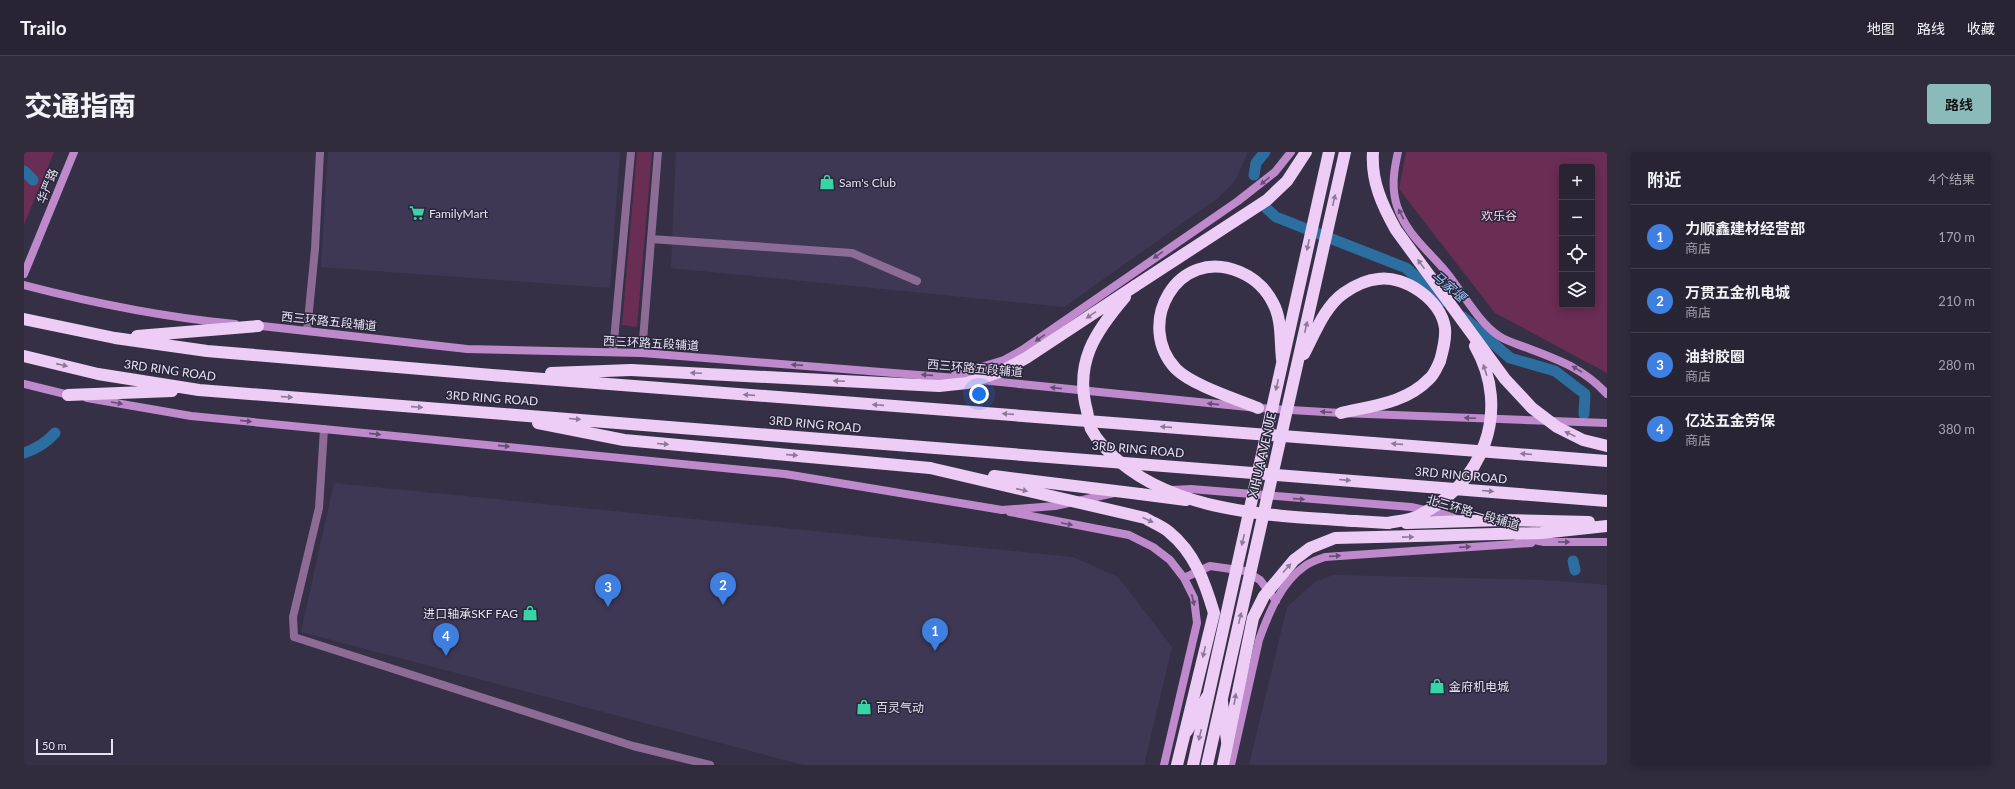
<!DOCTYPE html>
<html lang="zh">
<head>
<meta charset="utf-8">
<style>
  :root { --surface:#282434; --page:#302c3c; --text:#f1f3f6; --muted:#a5a4ac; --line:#44414f; --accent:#8bbbb9 }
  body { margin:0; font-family:Lato,"Noto Sans SC",sans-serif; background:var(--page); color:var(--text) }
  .controls { position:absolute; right:12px; top:12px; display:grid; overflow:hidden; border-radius:4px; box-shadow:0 2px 10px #0003 }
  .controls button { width:36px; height:36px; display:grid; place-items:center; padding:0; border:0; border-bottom:1px solid var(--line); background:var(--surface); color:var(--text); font:20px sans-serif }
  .scale { position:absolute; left:12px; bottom:10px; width:77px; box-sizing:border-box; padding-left:4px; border:2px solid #e5e3f2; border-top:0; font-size:11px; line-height:14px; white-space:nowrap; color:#e5e3f2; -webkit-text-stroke:3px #2b263c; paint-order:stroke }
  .you { position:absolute; left:955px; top:242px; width:14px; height:14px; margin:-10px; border:3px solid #fff; border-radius:50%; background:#1a73e8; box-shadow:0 0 0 6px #1a73e833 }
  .badge { display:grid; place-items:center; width:26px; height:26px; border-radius:50%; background:var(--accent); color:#fff; font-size:13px; font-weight:700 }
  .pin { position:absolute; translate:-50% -33px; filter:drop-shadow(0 1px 2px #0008) }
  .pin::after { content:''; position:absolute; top:21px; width:14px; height:12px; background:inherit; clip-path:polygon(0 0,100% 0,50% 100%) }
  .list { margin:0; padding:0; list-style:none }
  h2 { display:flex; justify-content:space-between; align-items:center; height:52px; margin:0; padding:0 16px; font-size:17px }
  h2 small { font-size:13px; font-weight:400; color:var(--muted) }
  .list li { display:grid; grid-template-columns:26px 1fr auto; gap:12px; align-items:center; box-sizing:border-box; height:64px; padding:0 16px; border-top:1px solid var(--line) }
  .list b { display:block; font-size:15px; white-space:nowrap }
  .list p { margin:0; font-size:13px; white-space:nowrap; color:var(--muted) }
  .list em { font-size:13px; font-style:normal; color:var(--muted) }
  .icon { flex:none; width:22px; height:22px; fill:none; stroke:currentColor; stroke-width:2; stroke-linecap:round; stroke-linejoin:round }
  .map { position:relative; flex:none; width:1583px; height:613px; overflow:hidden; border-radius:4px }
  header { display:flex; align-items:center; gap:24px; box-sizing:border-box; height:56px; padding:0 20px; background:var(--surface); border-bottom:1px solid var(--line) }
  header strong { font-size:19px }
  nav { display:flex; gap:22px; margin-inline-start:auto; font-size:14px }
  .intro { display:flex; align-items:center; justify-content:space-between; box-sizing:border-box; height:96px; padding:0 24px }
  h1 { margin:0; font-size:28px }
  .button { padding:10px 18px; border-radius:4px; background:var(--accent); color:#111; font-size:14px; font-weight:700 }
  main { display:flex; gap:24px; padding:0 24px }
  aside { flex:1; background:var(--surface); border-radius:4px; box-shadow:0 2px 10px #0003 }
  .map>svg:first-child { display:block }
  .built { fill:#3f3855 }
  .green { fill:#6a2d53; fill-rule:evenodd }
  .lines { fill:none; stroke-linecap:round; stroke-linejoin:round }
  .canal { stroke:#2b6e9f; stroke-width:11 }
  .street { stroke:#8c6c95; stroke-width:8 }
  .secondary { stroke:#be8acc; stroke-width:8 }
  .highway { stroke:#edcdf5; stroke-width:12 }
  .highway-bridge { stroke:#edcdf5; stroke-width:12 }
  .oneway { fill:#664e76 }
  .oneway2 { fill:#8c7a98 }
  .labels { text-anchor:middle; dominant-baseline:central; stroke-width:3; stroke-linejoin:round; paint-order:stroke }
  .poi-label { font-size:12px; fill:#e5e3f2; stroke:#2b263c; text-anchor:start }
  .street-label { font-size:12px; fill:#e5e3f2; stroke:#2b263c }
  .park-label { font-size:12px; fill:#fcd4ea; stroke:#2b263c }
  .water-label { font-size:13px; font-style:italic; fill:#9bcef8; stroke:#2b263c }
</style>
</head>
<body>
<header>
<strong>Trailo</strong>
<nav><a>地图</a><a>路线</a><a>收藏</a></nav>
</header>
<div class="intro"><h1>交通指南</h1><a class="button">路线</a></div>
<main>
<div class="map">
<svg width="1583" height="613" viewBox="0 0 1583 613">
  <rect width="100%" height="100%" fill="#353046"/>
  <path class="built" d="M 304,0 L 596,0 L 586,136 L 297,115 Z
    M 652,0 L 1224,0 L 1211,29 L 1194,46 L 1040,155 L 647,116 Z
    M 310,331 L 1049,405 L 1094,425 L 1148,495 L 1120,613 L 780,613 L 277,480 Z
    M 1309,423 L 1519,428 L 1583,433 L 1583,613 L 1225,613 L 1263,455 L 1291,430 Z"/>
  <path class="green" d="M 0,0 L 30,0 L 0,73 Z
    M 613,0 L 628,0 L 613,175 L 598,173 Z
    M 1382,0 L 1583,0 L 1583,221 L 1471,161 L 1375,37 ZM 1538,15 L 1568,15 L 1568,153 L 1538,153 Z"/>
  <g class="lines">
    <path class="canal" d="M 0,19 L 9,28
      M 1230,23 L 1232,11 L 1241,0
      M 1242,56 L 1252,65 L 1382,116 L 1420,149
      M 1439,165 L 1486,206 L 1531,219 L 1561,242 L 1560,262
      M 0,301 C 12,297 22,291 31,281
      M 1549,409 L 1551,418"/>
    <path class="street" d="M 627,87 L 828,101 L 893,129
      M 283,179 L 291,97 L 296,0
      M 589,200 L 607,0
      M 618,201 L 634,0
      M 300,277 L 295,356 L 269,465 L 270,485 L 609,594 L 686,613"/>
    <path class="secondary" d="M 1374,0 C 1370,18 1367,35 1373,54 C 1382,82 1405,99 1423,121 C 1438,140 1455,171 1475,184 C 1484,190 1496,193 1506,197 C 1537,209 1560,217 1583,242
      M 0,122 L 50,0
      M 0,133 C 69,151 140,165 211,172
      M 229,173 L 443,197 L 618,201 L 945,227
      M 931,223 L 980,208 L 998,198 L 1214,49 L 1251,20 L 1267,0
      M 956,228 L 1234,256 L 1317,261 L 1583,271
      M 0,232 L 49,244
      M 63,246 L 167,264 L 761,322 L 978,358 L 1031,354 L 1090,341
      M 1147,338 L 1167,337 L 1387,355 L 1419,362 L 1433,367
      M 986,360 L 1105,383 L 1129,395 L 1146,408 L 1160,426 L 1170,446 L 1173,471 L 1140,613
      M 1494,385 L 1520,390 L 1583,390
      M 1160,426 L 1186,414 L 1221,419 L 1236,428 L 1252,449
      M 1207,613 L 1235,488 C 1244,463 1257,430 1281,414 C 1286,410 1295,407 1301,405 L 1507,391"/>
    <path class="highway" d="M 1111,134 L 1243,48 L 1263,29 L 1282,0
      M 0,167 L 91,186 L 183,199 L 468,223 L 1583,309
      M 113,184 L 234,174
      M 0,204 L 74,222 L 175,238 L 1583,349
      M 527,221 L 607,218
      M 44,243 L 148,239
      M 1234,256 C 1212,247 1168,233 1152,217 C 1110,173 1153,93 1216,120 C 1230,126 1242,137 1249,151 C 1258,167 1256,189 1258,207
      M 1317,261 C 1348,254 1382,251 1405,227 C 1410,223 1413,215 1416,209
      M 514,271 L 600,288 L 906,316
      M 1116,342 L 1162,348
      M 1331,369 L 1364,371
      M 1198,550 L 1203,589
      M 1163,579 L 1183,545"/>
    <path class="highway-bridge" d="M 1349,0 C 1347,29 1358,53 1372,78 L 1481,227 L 1508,256 L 1533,275 L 1559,288 L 1583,294
      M 1101,145 C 1071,180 1050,211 1063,259 C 1064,265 1065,271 1067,277 C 1074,290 1085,301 1097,311 C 1159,362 1254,364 1331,369
      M 1280,202 C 1291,181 1301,154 1320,141 C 1330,134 1342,128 1354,127 C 1381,123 1417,148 1421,176 C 1422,187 1419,198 1416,209
      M 607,218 L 915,234 L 943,231 L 978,219 L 1002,206 L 1111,134
      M 906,316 L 1121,366 C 1129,371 1138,374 1145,380 C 1171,401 1181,431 1190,461 L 1153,613
      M 970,324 L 1116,342
      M 1364,371 C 1374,369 1386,368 1394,364 C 1459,332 1488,259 1451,194
      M 1382,371 L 1479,368 L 1565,370
      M 1169,613 L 1305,0
      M 1183,613 L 1321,0
      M 1199,613 L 1229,466 L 1240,444 L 1270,408 L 1286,396 L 1311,386 L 1517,381 L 1583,374"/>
  </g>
  <defs><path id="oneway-solid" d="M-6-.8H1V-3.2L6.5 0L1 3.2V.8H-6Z"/></defs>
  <g class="oneway">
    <use href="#oneway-solid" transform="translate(1241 29) rotate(141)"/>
    <use href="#oneway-solid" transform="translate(1377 62) rotate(-117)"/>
    <use href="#oneway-solid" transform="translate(1134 103) rotate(145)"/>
    <use href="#oneway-solid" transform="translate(1016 186) rotate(145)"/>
    <use href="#oneway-solid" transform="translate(773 213) rotate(-176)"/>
    <use href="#oneway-solid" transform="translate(1553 217) rotate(-149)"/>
    <use href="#oneway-solid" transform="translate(903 223) rotate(-176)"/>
    <use href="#oneway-solid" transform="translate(1032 236) rotate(-174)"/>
    <use href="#oneway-solid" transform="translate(93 251) rotate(10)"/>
    <use href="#oneway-solid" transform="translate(1189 252) rotate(-174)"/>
    <use href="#oneway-solid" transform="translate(1302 260) rotate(-176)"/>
    <use href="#oneway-solid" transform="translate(1446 266) rotate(-178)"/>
    <use href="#oneway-solid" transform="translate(222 269) rotate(6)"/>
    <use href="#oneway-solid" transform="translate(351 282) rotate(6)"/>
    <use href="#oneway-solid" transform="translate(480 294) rotate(6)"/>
    <use href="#oneway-solid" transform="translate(1275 347) rotate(4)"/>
    <use href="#oneway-solid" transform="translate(1043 372) rotate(12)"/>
    <use href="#oneway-solid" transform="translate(1540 390)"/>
    <use href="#oneway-solid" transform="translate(1441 395) rotate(-4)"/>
    <use href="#oneway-solid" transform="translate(1311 404) rotate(-4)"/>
    <use href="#oneway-solid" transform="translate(1169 448) rotate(77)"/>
  </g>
  <g class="oneway2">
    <use href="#oneway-solid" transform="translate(1310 48) rotate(-77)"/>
    <use href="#oneway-solid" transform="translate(1284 93) rotate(102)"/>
    <use href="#oneway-solid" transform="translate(1397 112) rotate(-126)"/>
    <use href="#oneway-solid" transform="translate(1067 163) rotate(146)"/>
    <use href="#oneway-solid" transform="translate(1282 175) rotate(-77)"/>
    <use href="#oneway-solid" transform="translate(38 213) rotate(13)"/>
    <use href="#oneway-solid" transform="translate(1461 218) rotate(-108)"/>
    <use href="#oneway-solid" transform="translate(672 221) rotate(-177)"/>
    <use href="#oneway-solid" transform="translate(815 229) rotate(-177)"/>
    <use href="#oneway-solid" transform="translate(1253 233) rotate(103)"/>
    <use href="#oneway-solid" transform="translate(725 243) rotate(-176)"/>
    <use href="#oneway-solid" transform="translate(263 245) rotate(4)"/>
    <use href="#oneway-solid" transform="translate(854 253) rotate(-176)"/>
    <use href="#oneway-solid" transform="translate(393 255) rotate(4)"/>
    <use href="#oneway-solid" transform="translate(984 262) rotate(-176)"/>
    <use href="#oneway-solid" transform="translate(551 267) rotate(5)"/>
    <use href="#oneway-solid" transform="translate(1142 275) rotate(-176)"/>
    <use href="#oneway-solid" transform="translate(1546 282) rotate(-155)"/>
    <use href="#oneway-solid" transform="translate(639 292) rotate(5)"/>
    <use href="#oneway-solid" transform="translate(1373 292) rotate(-176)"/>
    <use href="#oneway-solid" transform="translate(1502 302) rotate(-175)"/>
    <use href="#oneway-solid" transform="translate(768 303) rotate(5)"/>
    <use href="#oneway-solid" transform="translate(1321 328) rotate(5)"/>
    <use href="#oneway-solid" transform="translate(998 338) rotate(13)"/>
    <use href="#oneway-solid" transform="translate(1464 339) rotate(5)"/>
    <use href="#oneway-solid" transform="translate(1124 368) rotate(26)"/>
    <use href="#oneway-solid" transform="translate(1384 385) rotate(-1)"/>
    <use href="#oneway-solid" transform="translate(1219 388) rotate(103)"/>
    <use href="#oneway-solid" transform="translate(1263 416) rotate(-48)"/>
    <use href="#oneway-solid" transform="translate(1216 466) rotate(-77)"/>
    <use href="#oneway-solid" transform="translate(1180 500) rotate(104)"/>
    <use href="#oneway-solid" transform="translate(1211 547) rotate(-80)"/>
    <use href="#oneway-solid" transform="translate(1176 583) rotate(103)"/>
  </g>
  <defs>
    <symbol id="shop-bare" viewBox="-9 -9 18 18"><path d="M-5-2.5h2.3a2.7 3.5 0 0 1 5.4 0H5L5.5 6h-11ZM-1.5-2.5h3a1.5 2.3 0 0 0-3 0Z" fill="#37d4a6" stroke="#2b263c" stroke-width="2.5" paint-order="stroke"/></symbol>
    <symbol id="supermarket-bare" viewBox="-9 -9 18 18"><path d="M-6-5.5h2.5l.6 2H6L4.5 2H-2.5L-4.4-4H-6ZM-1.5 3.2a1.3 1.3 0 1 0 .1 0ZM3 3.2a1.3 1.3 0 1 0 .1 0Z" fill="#37d4a6" stroke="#2b263c" stroke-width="2.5" paint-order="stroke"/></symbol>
  </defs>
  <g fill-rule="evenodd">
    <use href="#shop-bare" x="792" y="19" width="22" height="22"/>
    <use href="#supermarket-bare" x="382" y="50" width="22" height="22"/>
    <use href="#shop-bare" x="495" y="450" width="22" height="22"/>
    <use href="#shop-bare" x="1402" y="523" width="22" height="22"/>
    <use href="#shop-bare" x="829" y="544" width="22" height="22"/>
  </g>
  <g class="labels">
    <g class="poi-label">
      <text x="815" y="30">Sam's Club</text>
      <text x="405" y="61">FamilyMart</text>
      <text x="494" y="461" text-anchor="end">进口轴承SKF FAG</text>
      <text x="1425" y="534">金府机电城</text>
      <text x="852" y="555">百灵气动</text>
    </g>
    <g class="street-label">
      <text transform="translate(23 34) rotate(-68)">华严路</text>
      <text transform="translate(305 169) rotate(6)">西三环路五段辅道</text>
      <text transform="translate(627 191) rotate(3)">西三环路五段辅道</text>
      <text transform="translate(951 216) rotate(5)">西三环路五段辅道</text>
      <text transform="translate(146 218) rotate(8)">3RD RING ROAD</text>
      <text transform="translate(468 246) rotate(4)">3RD RING ROAD</text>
      <text transform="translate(791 272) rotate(5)">3RD RING ROAD</text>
      <text transform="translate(1114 297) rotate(5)">3RD RING ROAD</text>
      <text transform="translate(1238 303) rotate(-77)">XIHUA AVENUE</text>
      <text transform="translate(1437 323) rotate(5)">3RD RING ROAD</text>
      <text transform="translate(1449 360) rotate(16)">北三环路一段辅道</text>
    </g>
    <g class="park-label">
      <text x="1475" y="63">欢乐谷</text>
    </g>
    <g class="water-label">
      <text transform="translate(1425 134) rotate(41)">马家堰</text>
    </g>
  </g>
</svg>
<div class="controls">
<button>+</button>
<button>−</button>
<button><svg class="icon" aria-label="locate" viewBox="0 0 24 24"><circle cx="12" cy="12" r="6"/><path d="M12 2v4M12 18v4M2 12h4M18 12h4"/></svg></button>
<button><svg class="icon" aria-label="layers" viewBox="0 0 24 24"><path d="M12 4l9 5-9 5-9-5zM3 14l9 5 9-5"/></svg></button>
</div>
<div class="scale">50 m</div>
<div class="you"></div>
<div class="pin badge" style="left:911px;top:499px;background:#3f7fe0">1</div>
<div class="pin badge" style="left:699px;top:453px;background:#3f7fe0">2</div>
<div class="pin badge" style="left:584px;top:455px;background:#3f7fe0">3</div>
<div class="pin badge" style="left:422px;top:504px;background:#3f7fe0">4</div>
</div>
<aside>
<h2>附近<small>4个结果</small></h2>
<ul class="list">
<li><span class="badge" style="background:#3f7fe0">1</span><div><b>力顺鑫建材经营部</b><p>商店</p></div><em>170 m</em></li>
<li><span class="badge" style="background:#3f7fe0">2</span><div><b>万贯五金机电城</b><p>商店</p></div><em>210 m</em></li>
<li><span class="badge" style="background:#3f7fe0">3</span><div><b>油封胶圈</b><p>商店</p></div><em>280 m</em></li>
<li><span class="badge" style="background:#3f7fe0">4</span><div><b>亿达五金劳保</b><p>商店</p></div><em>380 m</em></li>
</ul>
</aside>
</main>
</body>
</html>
